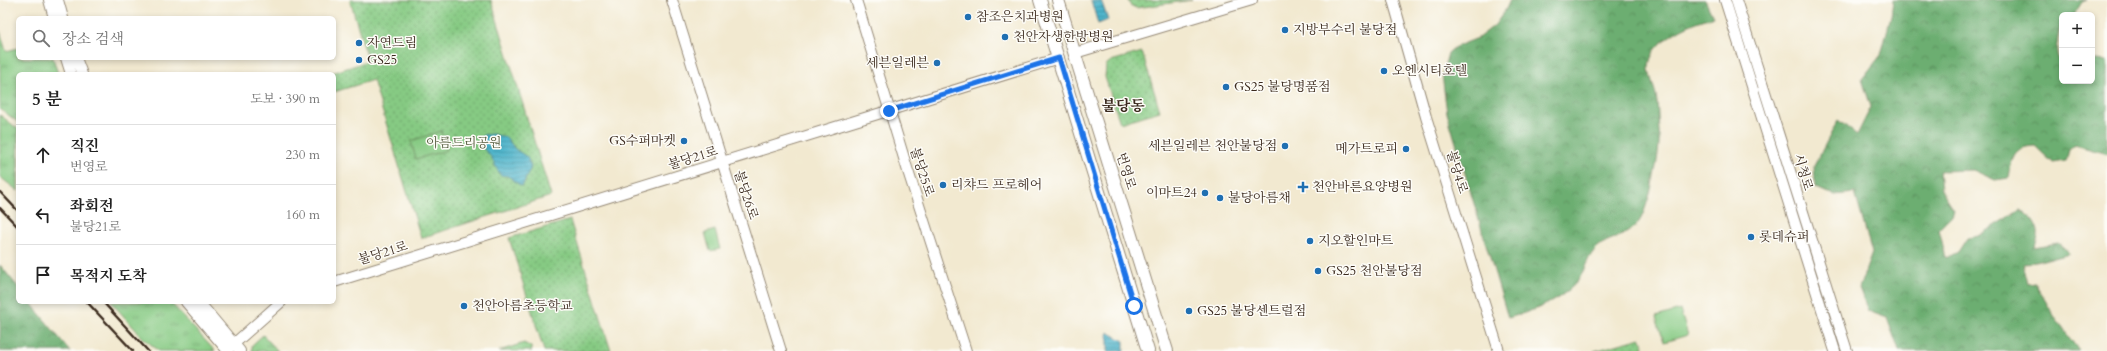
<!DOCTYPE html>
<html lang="ko">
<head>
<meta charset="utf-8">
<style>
  :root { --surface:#fff; --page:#f6f6f6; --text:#222; --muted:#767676; --line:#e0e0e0 }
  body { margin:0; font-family:Cardo,"Noto Serif KR",serif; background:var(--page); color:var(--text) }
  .controls { position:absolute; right:12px; top:12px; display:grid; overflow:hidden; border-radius:6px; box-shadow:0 2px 6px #0003 }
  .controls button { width:36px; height:36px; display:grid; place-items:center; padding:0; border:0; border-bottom:1px solid var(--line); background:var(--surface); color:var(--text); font:20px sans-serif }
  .stop { position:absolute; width:12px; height:12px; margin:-9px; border:3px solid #1a73e8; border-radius:50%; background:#fff }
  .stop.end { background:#1a73e8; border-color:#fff; box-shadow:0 1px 4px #0008 }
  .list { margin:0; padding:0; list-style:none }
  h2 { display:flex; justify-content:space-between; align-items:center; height:52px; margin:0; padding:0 16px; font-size:17px }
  h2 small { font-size:13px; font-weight:400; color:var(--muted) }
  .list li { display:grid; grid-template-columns:26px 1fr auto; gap:12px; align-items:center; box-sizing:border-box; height:60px; padding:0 16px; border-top:1px solid var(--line) }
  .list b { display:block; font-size:15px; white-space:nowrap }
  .list p { margin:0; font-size:13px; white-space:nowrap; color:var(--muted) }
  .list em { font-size:13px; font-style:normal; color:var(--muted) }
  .icon { flex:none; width:22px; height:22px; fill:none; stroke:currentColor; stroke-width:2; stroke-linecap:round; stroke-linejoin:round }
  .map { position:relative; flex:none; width:2107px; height:351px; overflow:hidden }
  .search { position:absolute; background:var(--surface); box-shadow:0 2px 6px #0003; left:16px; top:16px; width:320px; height:44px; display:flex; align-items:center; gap:10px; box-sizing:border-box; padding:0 14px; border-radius:6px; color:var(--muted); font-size:15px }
  .panel { position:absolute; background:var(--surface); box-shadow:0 2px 6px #0003; left:16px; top:72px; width:320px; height:232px; border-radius:6px }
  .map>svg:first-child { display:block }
  .grass { fill:url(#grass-tufts); stroke:#607a50 }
  .forest { fill:url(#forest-crowns); stroke:#546c48 }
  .park { fill:url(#park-dots); stroke:#607a50 }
  .pitch { fill:#86ca83; stroke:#607a50 }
  .water { fill:url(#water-rules); stroke:#446f74 }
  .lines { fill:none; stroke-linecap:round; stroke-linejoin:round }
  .minor-casing { stroke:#968a77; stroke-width:12 }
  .major-casing { stroke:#968a77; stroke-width:14 }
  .minor { stroke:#fff; stroke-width:10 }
  .major { stroke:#fff; stroke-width:12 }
  .rail { stroke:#3b2a1e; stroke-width:2.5 }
  .route { stroke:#1a73e8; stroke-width:5 }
  .poi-dot { fill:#1f6fb2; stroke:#fdfcf7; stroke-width:1.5 }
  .labels { text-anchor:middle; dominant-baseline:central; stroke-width:3; stroke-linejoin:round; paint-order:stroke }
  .poi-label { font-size:13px; fill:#3b2a1e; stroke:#fdfcf7; text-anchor:start }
  .park-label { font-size:13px; fill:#525a3c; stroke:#fdfcf7 }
  .street-label { font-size:13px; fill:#3b2a1e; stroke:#fdfcf7 }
  .quarter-label { font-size:15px; font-weight:bold; fill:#3b2a1e; stroke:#fdfcf7 }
</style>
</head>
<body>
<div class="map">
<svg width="2107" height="351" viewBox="0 0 2107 351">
  <defs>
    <pattern id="grass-tufts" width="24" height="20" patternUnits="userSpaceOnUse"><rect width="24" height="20" fill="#86ca83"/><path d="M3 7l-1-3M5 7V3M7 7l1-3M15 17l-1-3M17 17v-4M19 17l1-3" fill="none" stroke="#6fa46b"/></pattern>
    <pattern id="forest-crowns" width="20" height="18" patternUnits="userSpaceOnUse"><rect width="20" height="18" fill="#6cae71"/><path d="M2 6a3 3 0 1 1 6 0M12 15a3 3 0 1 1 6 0" fill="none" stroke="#5a8e5c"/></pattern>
    <pattern id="park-dots" width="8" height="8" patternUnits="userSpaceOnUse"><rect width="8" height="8" fill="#86ca83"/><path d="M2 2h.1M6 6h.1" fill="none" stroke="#6fa46b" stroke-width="1.8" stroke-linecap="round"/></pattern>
    <pattern id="water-rules" width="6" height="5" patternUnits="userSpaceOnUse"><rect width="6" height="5" fill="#4cb4cb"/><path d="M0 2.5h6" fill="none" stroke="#4093a4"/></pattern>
  </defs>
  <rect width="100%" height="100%" fill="#fdfcf7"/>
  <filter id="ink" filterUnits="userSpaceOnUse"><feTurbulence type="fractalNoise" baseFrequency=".025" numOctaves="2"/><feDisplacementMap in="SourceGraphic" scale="8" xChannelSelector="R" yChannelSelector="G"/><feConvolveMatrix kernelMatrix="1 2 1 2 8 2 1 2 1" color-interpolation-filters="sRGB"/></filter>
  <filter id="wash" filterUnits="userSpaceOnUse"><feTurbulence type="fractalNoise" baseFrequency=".012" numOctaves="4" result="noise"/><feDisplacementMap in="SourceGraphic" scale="16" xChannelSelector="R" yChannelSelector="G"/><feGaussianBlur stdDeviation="0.9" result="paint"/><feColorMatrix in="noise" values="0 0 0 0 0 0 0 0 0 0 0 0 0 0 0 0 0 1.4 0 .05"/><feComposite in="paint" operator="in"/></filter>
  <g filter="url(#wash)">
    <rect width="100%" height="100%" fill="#f2e9d0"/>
    <path class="grass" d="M 0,31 L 6,51 L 18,48 L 18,58 L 53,58 L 58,74 L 18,74 L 18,122 L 0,109 Z
      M 0,115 L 18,129 L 18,191 L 0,177 Z
      M 111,302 L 170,302 L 215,351 L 159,351 L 143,338 Z
      M 263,335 L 278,351 L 252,351 L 252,345 Z"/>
    <path class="forest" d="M 1510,0 L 1705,0 L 1713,17 C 1691,22 1648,41 1649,69 C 1650,78 1654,86 1656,95 C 1658,107 1658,119 1659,131 C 1661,151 1651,195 1643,214 C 1633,240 1608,234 1594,251 C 1586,260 1583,275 1577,282 C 1559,302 1533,311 1508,318 L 1447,113 L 1442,75 L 1448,53 L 1455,47 L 1478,38 L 1495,25 L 1506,9 Z
      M 1893,0 L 2087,0 L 2082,2 L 2074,15 L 2062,15 C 2062,29 2050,52 2062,63 L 2062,81 L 2092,81 L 2092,62 L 2095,60 L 2107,61 L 2107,154 L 2075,145 L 2069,150 L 2066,161 L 2053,163 L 2035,146 C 2012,147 2012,158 2009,178 L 1995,180 L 1973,170 L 1939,171 L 1941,190 L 1954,210 L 1952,216 L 1939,229 L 1946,258 L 1958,252 L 1967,238 L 1979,236 L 2020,210 C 2030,213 2042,229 2037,240 C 2036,244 2034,245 2034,248 L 2058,244 L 2069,253 L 2036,262 L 2023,263 L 2028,284 L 2035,283 L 2056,319 L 2079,351 L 1899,351 L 1887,318 L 1868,311 L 1859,288 L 1872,253 L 1855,193 L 1835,195 L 1815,188 L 1814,166 L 1838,120 L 1857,135 L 1871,107 L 1862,79 L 1881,55 L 1891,16 Z
      M 0,265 L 18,287 L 18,302 L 30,302 L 70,351 L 0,351 Z"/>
    <path class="park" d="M 350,0 L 491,0 L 551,196 L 421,238 L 373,80 L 334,92 L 334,74 L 329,74 L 368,61 Z
      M 1128,0 L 1192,0 L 1136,8 L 1130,5 Z
      M 1142,52 L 1160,111 L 1120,123 L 1105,77 L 1106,65 L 1111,61 Z
      M 570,220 L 611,351 L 544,351 L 509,238 Z
      M 1641,338 L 1645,351 L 1594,351 Z"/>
    <path class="pitch" d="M 441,131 L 447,150 L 416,159 L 411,141 Z
      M 715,230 L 720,249 L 710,251 L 705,233 Z
      M 1680,310 L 1688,335 L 1664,342 L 1656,317 Z
      M 524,343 L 531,347 L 532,351 L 499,351 Z"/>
    <path class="water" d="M 1091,0 L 1101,0 L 1108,20 L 1098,24 Z
      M 492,134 L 506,137 L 515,149 L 527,157 L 531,167 L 523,185 L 521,186 L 508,176 L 500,175 L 491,157 L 483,148 L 480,139 L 483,135 Z
      M 1108,332 L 1124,341 L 1124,351 L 1108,351 Z"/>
  </g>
  <g filter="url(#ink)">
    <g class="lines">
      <defs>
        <path id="minor" d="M 49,0 L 54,18
          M 58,0 L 63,18
          M 672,0 L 781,351
          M 856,0 L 907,168 L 966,351
          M 1393,0 L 1426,117 L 1499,351
          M 1725,0 L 1835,351
          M 1736,0 L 1847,351
          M 1075,53 L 1252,0
          M 66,58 L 71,74
          M 76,58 L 82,74
          M 334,282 L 1059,58
          M 186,302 L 228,351
          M 199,302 L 240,351
          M 227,350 L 281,302"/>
        <path id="major" d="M 1040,0 L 1148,351
          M 1058,0 L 1167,351"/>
      </defs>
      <use href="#minor" class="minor-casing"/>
      <use href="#major" class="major-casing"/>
      <use href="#minor" class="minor"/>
      <use href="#major" class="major"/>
      <path class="rail" d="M 0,192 L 18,211
        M 0,208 L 18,227
        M 87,302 L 133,351
        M 103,302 L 148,351"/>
    </g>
  </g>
  <g class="lines" filter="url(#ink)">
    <path class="route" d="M 889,111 L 1059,58 L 1134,306"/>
  </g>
  <g class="poi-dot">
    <circle cx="968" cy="17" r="4"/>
    <circle cx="1285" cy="30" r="4"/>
    <circle cx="1005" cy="37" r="4"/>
    <circle cx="359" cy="43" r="4"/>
    <circle cx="359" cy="60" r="4"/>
    <circle cx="937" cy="63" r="4"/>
    <circle cx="1384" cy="71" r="4"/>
    <circle cx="1226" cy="87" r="4"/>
    <circle cx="684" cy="141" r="4"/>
    <circle cx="1285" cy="146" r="4"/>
    <circle cx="1406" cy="149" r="4"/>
    <circle cx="943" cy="185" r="4"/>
    <path d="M1301 181h4v4h4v4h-4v4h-4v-4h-4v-4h4z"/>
    <circle cx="1205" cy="193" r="4"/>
    <circle cx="1220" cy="198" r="4"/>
    <circle cx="1751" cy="237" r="4"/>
    <circle cx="1310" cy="241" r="4"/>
    <circle cx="1318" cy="271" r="4"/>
    <circle cx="464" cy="306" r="4"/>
    <circle cx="1189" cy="311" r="4"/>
  </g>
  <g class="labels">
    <g class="poi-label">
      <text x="976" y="17">참조은치과병원</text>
      <text x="1293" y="30">지방부수리 불당점</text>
      <text x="1013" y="37">천안자생한방병원</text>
      <text x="367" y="43">자연드림</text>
      <text x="367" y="60">GS25</text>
      <text x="929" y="63" text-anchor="end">세븐일레븐</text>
      <text x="1392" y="71">오엔시티호텔</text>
      <text x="1234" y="87">GS25 불당명품점</text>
      <text x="676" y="141" text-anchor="end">GS수퍼마켓</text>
      <text x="1277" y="146" text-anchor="end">세븐일레븐 천안불당점</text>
      <text x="1398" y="149" text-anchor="end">메가트로피</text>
      <text x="951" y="185">리챠드 프로헤어</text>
      <text x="1312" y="187">천안바른요양병원</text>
      <text x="1197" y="193" text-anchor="end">이마트24</text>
      <text x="1228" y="198">불당아름채</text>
      <text x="1759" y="237">롯데슈퍼</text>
      <text x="1318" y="241">지오할인마트</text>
      <text x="1326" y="271">GS25 천안불당점</text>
      <text x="472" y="306">천안아름초등학교</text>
      <text x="1197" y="311">GS25 불당센트럴점</text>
    </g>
    <g class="park-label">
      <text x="464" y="143">아름드리공원</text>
    </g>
    <g class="street-label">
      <text transform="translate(693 158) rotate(-17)">불당21로</text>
      <text transform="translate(1126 171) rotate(73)">번영로</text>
      <text transform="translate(922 172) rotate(72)">불당25로</text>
      <text transform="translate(1457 172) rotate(73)">불당4로</text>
      <text transform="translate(1803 172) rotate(73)">시청로</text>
      <text transform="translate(746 195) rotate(72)">불당26로</text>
      <text transform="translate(383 253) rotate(-17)">불당21로</text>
    </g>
    <g class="quarter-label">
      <text x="1123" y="106">불당동</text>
    </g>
  </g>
</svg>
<div class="controls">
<button>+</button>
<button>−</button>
</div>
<div class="stop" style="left:1134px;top:306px"></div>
<div class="stop end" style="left:889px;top:111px"></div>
<div class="search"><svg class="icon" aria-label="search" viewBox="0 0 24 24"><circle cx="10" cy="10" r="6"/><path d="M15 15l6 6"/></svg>장소 검색</div>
<section class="panel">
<h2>5 분<small>도보 · 390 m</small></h2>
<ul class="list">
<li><svg class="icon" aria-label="ahead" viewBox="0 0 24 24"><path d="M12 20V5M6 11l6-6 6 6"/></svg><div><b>직진</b><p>번영로</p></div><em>230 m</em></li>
<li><svg class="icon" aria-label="left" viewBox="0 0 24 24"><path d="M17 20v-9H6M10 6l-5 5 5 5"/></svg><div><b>좌회전</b><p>불당21로</p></div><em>160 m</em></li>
<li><svg class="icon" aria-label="arrive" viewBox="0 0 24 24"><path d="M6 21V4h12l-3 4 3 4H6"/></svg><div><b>목적지 도착</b></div></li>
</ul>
</section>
</div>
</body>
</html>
